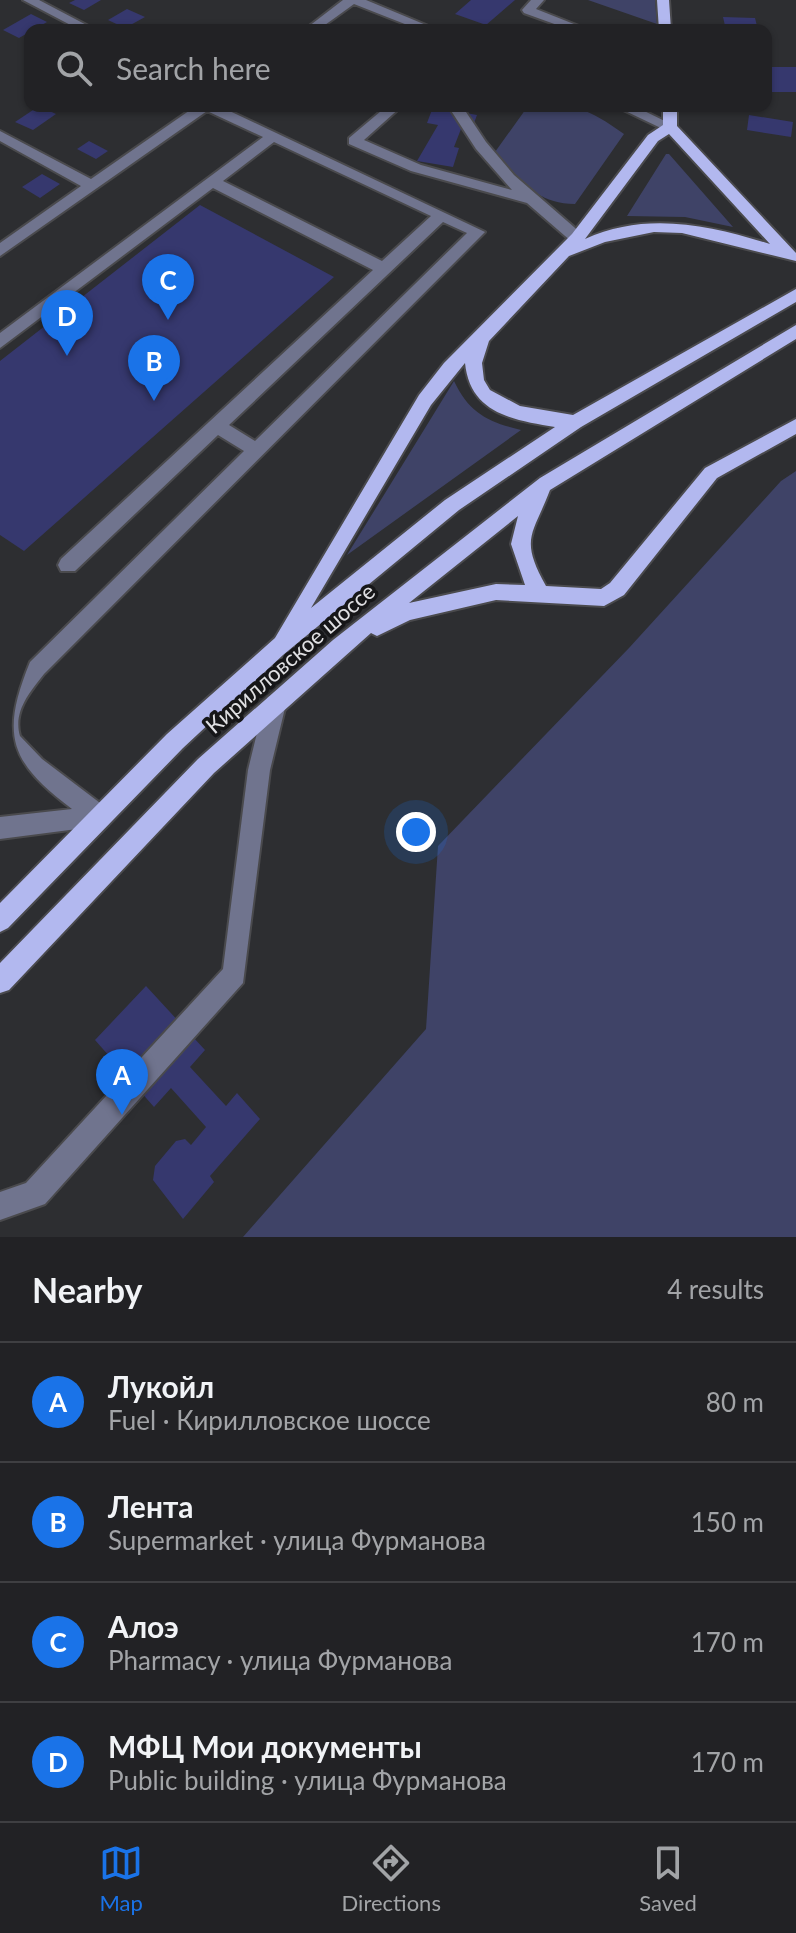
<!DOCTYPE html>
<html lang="en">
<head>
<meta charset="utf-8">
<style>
  :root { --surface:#222225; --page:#2e2f32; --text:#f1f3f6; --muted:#a2a4a7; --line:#3f3f42; --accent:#1a73e8 }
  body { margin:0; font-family:Lato,sans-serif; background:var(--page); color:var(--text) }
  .you { position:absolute; left:416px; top:832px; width:28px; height:28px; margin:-20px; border:6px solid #fff; border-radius:50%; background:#1a73e8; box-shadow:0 0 0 12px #1a73e833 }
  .badge { display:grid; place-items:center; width:52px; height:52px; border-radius:50%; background:var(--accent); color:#fff; font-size:26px; font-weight:700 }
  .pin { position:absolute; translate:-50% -66px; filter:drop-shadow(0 2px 4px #0008) }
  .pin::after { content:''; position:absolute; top:42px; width:28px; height:24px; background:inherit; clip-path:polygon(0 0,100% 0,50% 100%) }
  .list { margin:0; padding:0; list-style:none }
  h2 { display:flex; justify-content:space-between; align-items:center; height:104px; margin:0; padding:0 32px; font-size:34px }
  h2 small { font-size:26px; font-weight:400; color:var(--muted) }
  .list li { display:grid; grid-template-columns:52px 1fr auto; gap:24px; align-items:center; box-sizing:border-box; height:120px; padding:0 32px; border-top:2px solid var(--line) }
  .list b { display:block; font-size:30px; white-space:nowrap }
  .list p { margin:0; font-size:26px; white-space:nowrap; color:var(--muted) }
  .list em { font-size:26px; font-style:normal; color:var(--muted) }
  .icon { flex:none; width:44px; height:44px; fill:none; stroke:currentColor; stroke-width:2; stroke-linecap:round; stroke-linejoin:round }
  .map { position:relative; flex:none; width:796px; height:1237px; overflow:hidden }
  .search { position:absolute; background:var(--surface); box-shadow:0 2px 6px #0004; left:24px; right:24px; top:24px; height:88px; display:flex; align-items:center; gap:20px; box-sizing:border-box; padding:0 28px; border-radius:16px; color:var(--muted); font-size:30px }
  .sheet { height:584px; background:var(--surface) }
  nav { display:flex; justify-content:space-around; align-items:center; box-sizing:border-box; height:112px; border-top:2px solid var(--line); background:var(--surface); font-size:22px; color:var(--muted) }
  nav a { display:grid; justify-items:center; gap:4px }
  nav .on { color:var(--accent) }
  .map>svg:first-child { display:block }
  .green { fill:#3f4367 }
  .building { fill:#36386e }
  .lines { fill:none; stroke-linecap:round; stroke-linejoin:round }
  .minor-casing { stroke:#4a4a4d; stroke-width:4 }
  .major-casing { stroke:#4a4a4d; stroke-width:4 }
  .minor { fill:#70748e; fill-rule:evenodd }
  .major { fill:#b2b8ef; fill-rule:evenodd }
  .labels { text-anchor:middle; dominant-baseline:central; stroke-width:7; stroke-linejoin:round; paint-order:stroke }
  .street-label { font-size:22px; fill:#e0e0e3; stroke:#161618 }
</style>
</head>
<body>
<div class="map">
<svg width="796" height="1237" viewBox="0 0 796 1237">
  <rect width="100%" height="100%" fill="#2d2e31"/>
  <path class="green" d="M 588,0 L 655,0 L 657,24 Z
    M 528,106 C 577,106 583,105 624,134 L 575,204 C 536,204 520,179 495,152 Z
    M 666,154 L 669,154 L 733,227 L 685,217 L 627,216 Z
    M 454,381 C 469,413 488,422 521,430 L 347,555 Z
    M 796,471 L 796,1237 L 243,1237 L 426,1029 L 438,846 L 629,648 L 781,481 Z"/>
  <path class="building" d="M 75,0 L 101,0 L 84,10 L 69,3 Z
    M 471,0 L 515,0 L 486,25 L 455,14 Z
    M 127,9 L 145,17 L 125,28 L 108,20 Z
    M 31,14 L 47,22 L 19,38 L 3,30 Z
    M 723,17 L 755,18 L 758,30 L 726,30 Z
    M 766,67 L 796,67 L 796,92 L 766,92 Z
    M 39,106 L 56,114 L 33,130 L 15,122 Z
    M 433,107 L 477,115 L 471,131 L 461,129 L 454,147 L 459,148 L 453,167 L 417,161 L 438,125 L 427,123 Z
    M 749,115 L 793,122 L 791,137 L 747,130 Z
    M 89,141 L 108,151 L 96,159 L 77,149 Z
    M 42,174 L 60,184 L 40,198 L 22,187 Z
    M 200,205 L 334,277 L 24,551 L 0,535 L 0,361 Z
    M 146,986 L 205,1050 L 190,1067 L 226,1106 L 237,1093 L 260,1119 L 210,1176 L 214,1182 L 183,1219 L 153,1180 L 155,1166 L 176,1141 L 185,1139 L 191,1145 L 206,1127 L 171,1088 L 154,1107 L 95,1040 Z"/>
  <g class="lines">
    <defs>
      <path id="minor" d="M 23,0 L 39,0 L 96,30 L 80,30 Z
        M 343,0 L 366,0 L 438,30 L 420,30 L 354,4 L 318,30 L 304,30 Z
        M 531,0 L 544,0 L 536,9 L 589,30 L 571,30 L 524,13 L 522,10 Z
        M 196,106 L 219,106 L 485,232 L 44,674 C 29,693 13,712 20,736 L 42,759 L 108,809 L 111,817 L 108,825 L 0,839 L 0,817 L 72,809 C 10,762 0,736 30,662 L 244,451 L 218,435 L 75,571 L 61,571 L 58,565 L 61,559 L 373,270 L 213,188 L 0,348 L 0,333 L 263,137 L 207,111 L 0,256 L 0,243 L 81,186 L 0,141 L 0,131 L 91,179 ZM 274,142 L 431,216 L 382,261 L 223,181 ZM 443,222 L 467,233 L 255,441 L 229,425 Z
        M 387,106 L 402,106 L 364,140 L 421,165 L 512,190 L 476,149 L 448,106 L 462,106 L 486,142 L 514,175 L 582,234 L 582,242 L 572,242 L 527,203 L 411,171 L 349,144 L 349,138 Z
        M 615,106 L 634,106 L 677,127 L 665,130 Z
        M 275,694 L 282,697 L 286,704 L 270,770 L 243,983 L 45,1204 L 0,1220 L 0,1192 L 26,1183 L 223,969 L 248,770 L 264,704 L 268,697 Z"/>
      <path id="major" d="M 657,0 L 669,0 L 671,30 L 659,30 Z
        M 663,106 L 677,106 L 677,126 L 796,253 L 796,261 L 682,233 L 654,232 L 605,242 L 569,256 L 489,341 L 482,363 L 484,380 L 490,390 L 520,406 L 573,415 L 796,289 L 796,302 L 581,427 L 459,510 L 283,655 L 183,748 L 8,928 L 0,932 L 0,903 L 167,734 L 275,638 L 419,395 L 444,363 L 572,234 L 648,135 L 663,125 ZM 669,134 L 770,244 C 709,225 646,211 585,239 L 658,141 ZM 465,363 C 470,413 512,420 555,427 L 445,500 L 311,608 L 431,405 Z
        M 796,325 L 796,339 L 550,490 C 533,535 519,538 546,586 L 601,589 L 610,583 L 705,468 L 796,419 L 796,434 L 717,478 L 624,595 L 604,606 L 496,600 L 410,620 L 377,636 L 371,633 L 214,773 L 9,990 L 0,993 L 0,963 L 198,759 L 333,640 L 540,478 ZM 518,516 L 511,544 L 525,585 L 496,584 L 409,603 Z"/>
    </defs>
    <use href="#minor" class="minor-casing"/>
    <use href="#major" class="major-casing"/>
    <use href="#minor" class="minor"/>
    <use href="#major" class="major"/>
  </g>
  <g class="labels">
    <g class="street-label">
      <text transform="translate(290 658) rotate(-41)">Кирилловское шоссе</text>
    </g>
  </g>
</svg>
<div class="you"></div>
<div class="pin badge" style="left:122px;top:1115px">A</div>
<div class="pin badge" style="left:154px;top:401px">B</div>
<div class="pin badge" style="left:168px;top:320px">C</div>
<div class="pin badge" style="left:67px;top:356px">D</div>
<div class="search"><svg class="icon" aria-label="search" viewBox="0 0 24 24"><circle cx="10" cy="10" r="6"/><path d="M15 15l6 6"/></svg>Search here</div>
</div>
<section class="sheet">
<h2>Nearby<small>4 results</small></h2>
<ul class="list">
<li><span class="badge">A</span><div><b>Лукойл</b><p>Fuel · Кирилловское шоссе</p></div><em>80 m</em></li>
<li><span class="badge">B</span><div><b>Лента</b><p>Supermarket · улица Фурманова</p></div><em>150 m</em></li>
<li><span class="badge">C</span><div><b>Алоэ</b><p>Pharmacy · улица Фурманова</p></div><em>170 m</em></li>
<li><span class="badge">D</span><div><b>МФЦ Мои документы</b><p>Public building · улица Фурманова</p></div><em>170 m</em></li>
</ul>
</section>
<nav>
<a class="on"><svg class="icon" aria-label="map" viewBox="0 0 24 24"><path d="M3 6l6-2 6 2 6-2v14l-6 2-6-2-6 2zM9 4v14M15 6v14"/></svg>Map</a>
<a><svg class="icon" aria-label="directions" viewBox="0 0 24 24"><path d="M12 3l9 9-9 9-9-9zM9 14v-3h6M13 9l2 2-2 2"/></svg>Directions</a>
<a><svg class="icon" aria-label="saved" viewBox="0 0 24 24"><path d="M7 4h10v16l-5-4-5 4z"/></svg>Saved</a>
</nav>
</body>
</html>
